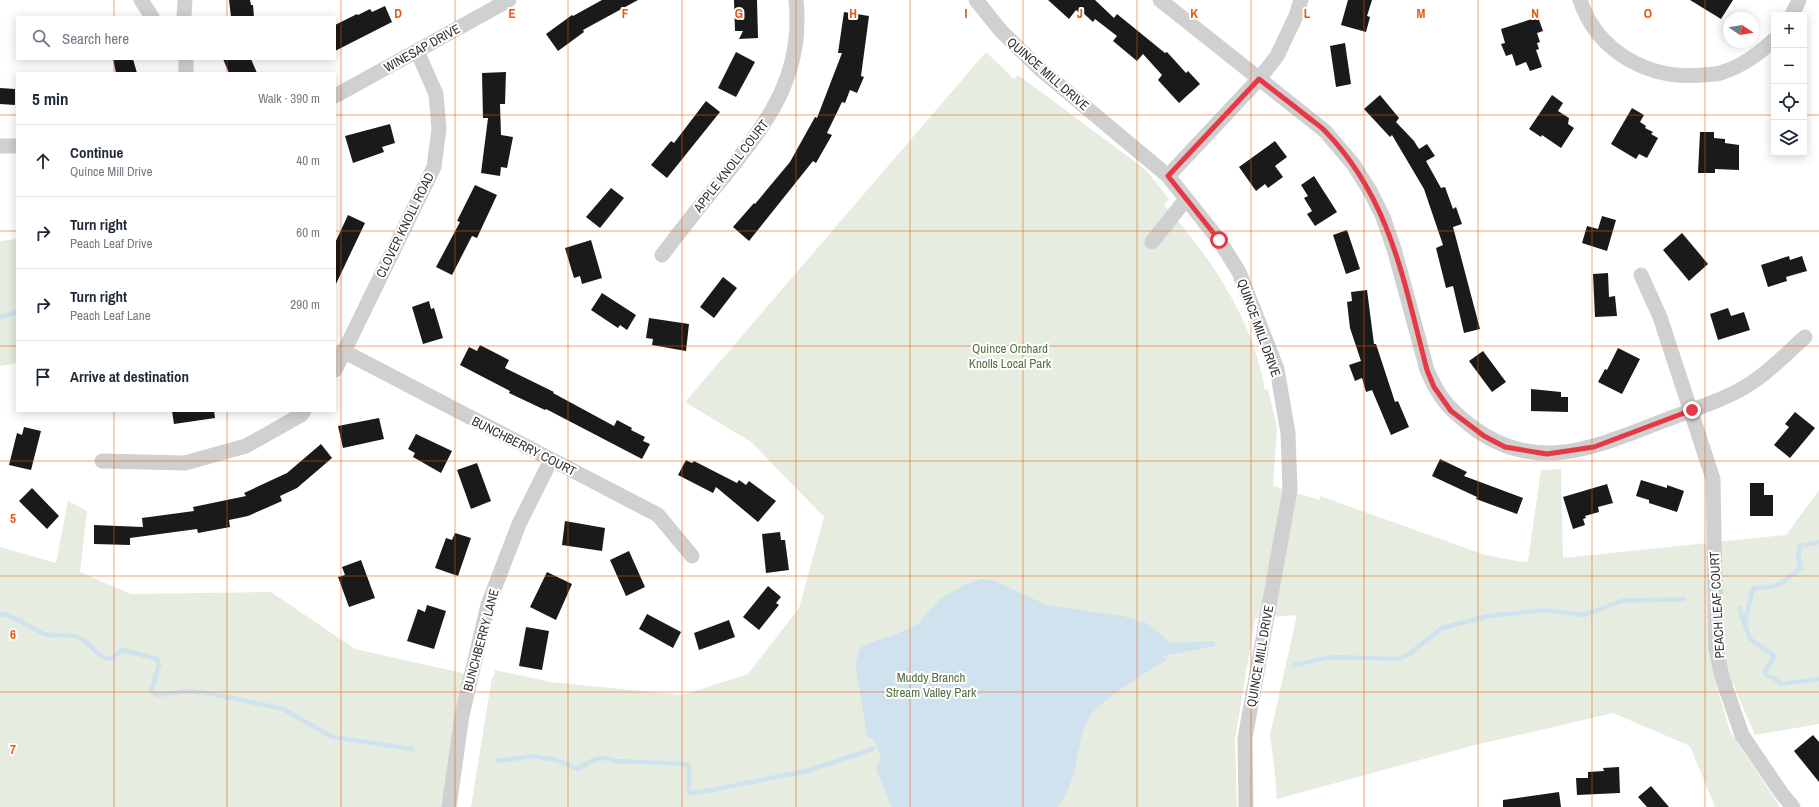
<!DOCTYPE html>
<html lang="en">
<head>
<meta charset="utf-8">
<style>
  :root { --surface:#fff; --page:#f6f6f7; --text:#1f2937; --muted:#747a83; --line:#e0e1e3 }
  body { margin:0; font-family:"Archivo Narrow",sans-serif; background:var(--page); color:var(--text) }
  .controls { position:absolute; right:12px; top:12px; display:grid; overflow:hidden; border-radius:0px; box-shadow:0 2px 10px #0003 }
  .controls button { width:36px; height:36px; display:grid; place-items:center; padding:0; border:0; border-bottom:1px solid var(--line); background:var(--surface); color:var(--text); font:20px sans-serif }
  .compass { position:absolute; left:1723px; top:12px; width:36px; height:36px; border-radius:50%; background:var(--surface); box-shadow:0 2px 10px #0003; rotate:102deg }
  .stop { position:absolute; width:12px; height:12px; margin:-9px; border:3px solid #e63946; border-radius:50%; background:#fff }
  .stop.end { background:#e63946; border-color:#fff; box-shadow:0 1px 4px #0008 }
  .list { margin:0; padding:0; list-style:none }
  h2 { display:flex; justify-content:space-between; align-items:center; height:52px; margin:0; padding:0 16px; font-size:17px }
  h2 small { font-size:13px; font-weight:400; color:var(--muted) }
  .list li { display:grid; grid-template-columns:26px 1fr auto; gap:12px; align-items:center; box-sizing:border-box; height:72px; padding:0 16px; border-top:1px solid var(--line) }
  .list b { display:block; font-size:15px; white-space:nowrap }
  .list p { margin:0; font-size:13px; white-space:nowrap; color:var(--muted) }
  .list em { font-size:13px; font-style:normal; color:var(--muted) }
  .icon { flex:none; width:22px; height:22px; fill:none; stroke:currentColor; stroke-width:2; stroke-linecap:round; stroke-linejoin:round }
  .map { position:relative; flex:none; width:1819px; height:807px; overflow:hidden }
  .search { position:absolute; background:var(--surface); box-shadow:0 2px 10px #0003; left:16px; top:16px; width:320px; height:44px; display:flex; align-items:center; gap:10px; box-sizing:border-box; padding:0 14px; border-radius:0px; color:var(--muted); font-size:15px }
  .panel { position:absolute; background:var(--surface); box-shadow:0 2px 10px #0003; left:16px; top:72px; width:320px; height:340px; border-radius:0px }
  .map>svg:first-child { display:block }
  .green { fill:#e6ecdf }
  .water { fill:#cfe2ee }
  .lines { fill:none; stroke-linecap:round; stroke-linejoin:round }
  .stream { stroke:#cfe2ee; stroke-width:4.5 }
  .building { fill:#1a1a1a }
  .minor { stroke:#d0d0d0; stroke-width:15 }
  .route { stroke:#e63946; stroke-width:5 }
  .grid { fill:none; stroke:#e8590c; stroke-width:1; stroke-opacity:0.55 }
  .labels { text-anchor:middle; dominant-baseline:central; stroke-width:4; stroke-linejoin:round; paint-order:stroke }
  .street-label { font-size:13px; fill:#333; stroke:#fff }
  .park-label { font-size:13px; fill:#56703f; stroke:#fff }
  .grid-label { font-size:13px; text-anchor:middle; font-weight:bold; fill:#e8590c; stroke:#fff; stroke-width:4; stroke-linejoin:round; paint-order:stroke }
</style>
</head>
<body>
<div class="map">
<svg width="1819" height="807" viewBox="0 0 1819 807">
  <rect width="100%" height="100%" fill="#fff"/>
  <path class="green" d="M 986,52 L 1014,79 L 1018,75 L 1146,170 L 1169,199 L 1164,205 C 1211,257 1253,320 1265,390 L 1268,389 L 1277,428 L 1273,486 L 1320,500 L 1320,496 L 1485,555 L 1523,562 L 1528,561 L 1541,470 L 1561,469 L 1563,558 L 1786,535 L 1819,490 L 1819,724 L 1755,735 L 1737,694 L 1734,684 L 1714,677 L 1730,731 L 1780,807 L 1715,807 L 1690,746 L 1613,713 L 1475,745 L 1277,799 L 1275,774 L 1270,735 L 1297,615 L 1255,618 L 1235,740 L 1237,807 L 471,807 L 492,677 L 494,677 L 495,670 L 550,682 L 683,695 L 748,674 L 799,608 L 824,517 L 751,442 L 685,402 Z
    M 17,239 L 17,363 L 0,366 L 0,241 Z
    M 68,501 L 87,511 L 80,572 L 131,594 L 271,592 L 355,649 L 471,675 L 449,807 L 0,807 L 0,547 L 56,563 Z"/>
  <path class="water" d="M 982,579 L 994,581 L 1047,605 L 1123,616 L 1146,623 L 1171,643 L 1214,641 L 1215,646 L 1163,656 L 1166,660 C 1148,672 1094,703 1087,721 C 1075,749 1078,784 1057,807 L 892,807 L 876,769 L 881,759 L 875,741 L 867,736 L 855,664 L 861,646 L 899,633 L 917,625 L 940,599 L 964,585 Z"/>
  <g class="lines">
    <path class="stream" d="M 0,317 L 17,312
      M 1739,608 L 1750,639 L 1772,654 L 1774,657 L 1765,672 L 1767,676 L 1775,679 L 1781,684 L 1819,679
      M 0,615 L 2,614 C 18,617 30,628 44,634 C 53,637 67,633 78,637 C 91,642 96,658 111,659 L 119,652 L 123,650 L 157,659 L 159,665 L 151,691 L 157,695 L 189,691 L 213,694 L 283,709 L 332,737 L 412,749
      M 1745,621 L 1753,588 C 1777,589 1784,583 1801,567 L 1798,557 L 1800,546 L 1819,542
      M 1294,665 L 1330,657 L 1399,659 L 1409,654 L 1442,628 L 1488,616 L 1544,610 L 1584,615 L 1621,601 L 1684,599
      M 497,761 L 532,756 L 556,760 L 578,769 C 592,760 599,754 616,761 L 684,764 L 689,766 L 689,793 L 697,793 L 806,771 L 873,749"/>
  </g>
  <path class="building" d="M 229,0 L 250,0 L 251,5 L 253,5 L 254,17 L 231,17 Z
    M 602,0 L 638,0 L 583,30 L 584,32 L 558,51 L 546,34 L 572,15 L 573,16 Z
    M 734,0 L 757,0 L 758,38 L 739,39 L 743,31 L 735,31 Z
    M 1048,0 L 1095,0 L 1114,18 L 1117,14 L 1165,53 L 1167,52 L 1186,73 L 1188,71 L 1200,84 L 1179,103 L 1158,80 L 1162,75 L 1143,54 L 1137,61 L 1113,41 L 1117,36 L 1095,19 L 1093,22 L 1082,12 L 1081,14 L 1076,10 L 1069,19 Z
    M 1348,0 L 1372,0 L 1367,16 L 1370,17 L 1366,32 L 1341,25 Z
    M 1690,0 L 1733,0 L 1721,19 Z
    M 385,6 L 392,22 L 335,51 L 335,25 L 357,14 L 358,15 L 370,9 L 372,12 Z
    M 844,12 L 869,16 L 861,76 L 864,77 L 857,93 L 850,90 L 845,103 L 842,102 L 827,133 L 832,135 L 816,163 L 813,161 L 749,241 L 733,227 L 754,203 L 755,204 L 790,162 L 815,117 L 817,118 L 842,53 L 838,53 Z
    M 1538,17 L 1543,31 L 1537,33 L 1540,42 L 1537,43 L 1539,49 L 1536,50 L 1542,67 L 1530,71 L 1526,62 L 1516,66 L 1512,54 L 1506,56 L 1501,44 L 1505,43 L 1501,29 Z
    M 1345,43 L 1351,84 L 1336,87 L 1330,46 Z
    M 736,52 L 755,62 L 736,97 L 718,88 Z
    M 113,59 L 133,59 L 137,73 L 116,73 Z
    M 223,59 L 251,59 L 257,73 L 229,73 Z
    M 506,72 L 505,104 L 500,104 L 501,135 L 513,137 L 507,168 L 501,167 L 500,176 L 481,173 L 488,118 L 483,118 L 482,73 Z
    M 0,88 L 15,89 L 15,105 L 0,104 Z
    M 1380,95 L 1399,118 L 1396,122 L 1414,141 L 1419,149 L 1427,144 L 1435,156 L 1426,161 L 1441,188 L 1445,187 L 1453,209 L 1456,207 L 1462,224 L 1453,227 L 1480,329 L 1464,333 L 1453,286 L 1446,288 L 1436,248 L 1443,245 L 1424,189 L 1392,135 L 1390,137 L 1364,109 Z
    M 1552,95 L 1563,103 L 1558,111 L 1569,118 L 1568,124 L 1574,128 L 1561,148 L 1542,135 L 1541,137 L 1529,129 Z
    M 706,101 L 720,112 L 667,178 L 651,165 L 671,141 L 674,143 Z
    M 1632,108 L 1644,115 L 1640,122 L 1646,126 L 1645,128 L 1653,132 L 1651,134 L 1658,138 L 1647,158 L 1639,154 L 1636,159 L 1611,144 Z
    M 390,124 L 395,143 L 382,147 L 384,152 L 353,163 L 345,136 Z
    M 1700,132 L 1714,132 L 1714,138 L 1725,139 L 1725,143 L 1739,145 L 1739,170 L 1715,169 L 1715,173 L 1698,173 Z
    M 1275,141 L 1287,157 L 1275,166 L 1283,177 L 1268,188 L 1265,184 L 1256,191 L 1239,167 Z
    M 1314,176 L 1337,212 L 1315,226 L 1307,214 L 1312,211 L 1304,198 L 1308,196 L 1301,185 Z
    M 475,185 L 497,195 L 477,238 L 472,236 L 452,275 L 436,267 L 460,222 L 457,221 Z
    M 611,188 L 624,198 L 600,228 L 586,217 Z
    M 348,215 L 365,223 L 335,286 L 335,243 Z
    M 1602,216 L 1616,220 L 1607,251 L 1582,243 L 1587,226 L 1598,229 Z
    M 1347,230 L 1360,269 L 1346,274 L 1333,235 Z
    M 1682,233 L 1708,264 L 1689,281 L 1663,250 Z
    M 591,240 L 602,278 L 582,284 L 580,276 L 574,278 L 565,248 Z
    M 1789,256 L 1790,260 L 1802,256 L 1807,271 L 1786,277 L 1787,281 L 1768,287 L 1761,265 Z
    M 1608,273 L 1609,297 L 1615,296 L 1617,316 L 1595,317 L 1593,274 Z
    M 723,277 L 737,288 L 714,318 L 700,307 Z
    M 1367,290 L 1374,344 L 1376,344 L 1395,402 L 1398,401 L 1409,427 L 1391,435 L 1372,390 L 1366,392 L 1362,378 L 1355,381 L 1349,365 L 1361,361 L 1350,328 L 1347,302 L 1352,301 L 1351,292 Z
    M 602,293 L 636,315 L 627,330 L 620,325 L 618,328 L 591,310 Z
    M 429,301 L 431,309 L 434,308 L 443,338 L 423,344 L 412,307 Z
    M 1728,308 L 1731,316 L 1744,312 L 1750,330 L 1718,340 L 1710,314 Z
    M 649,318 L 689,324 L 686,351 L 652,345 L 653,339 L 646,338 Z
    M 480,345 L 509,360 L 505,368 L 554,392 L 553,393 L 614,426 L 617,420 L 632,428 L 631,430 L 645,437 L 643,441 L 650,444 L 642,459 L 546,409 L 545,410 L 509,393 L 510,391 L 460,365 L 469,347 L 477,351 Z
    M 1618,348 L 1640,359 L 1622,394 L 1598,382 L 1605,369 L 1607,370 Z
    M 1483,351 L 1506,382 L 1492,392 L 1469,361 Z
    M 1531,389 L 1561,392 L 1561,397 L 1568,397 L 1568,412 L 1531,411 Z
    M 172,411 L 214,411 L 215,418 L 174,424 Z
    M 1795,412 L 1815,428 L 1790,458 L 1774,445 L 1789,427 L 1785,424 Z
    M 379,418 L 384,439 L 343,448 L 338,426 Z
    M 24,427 L 41,431 L 31,470 L 9,465 L 17,433 L 22,435 Z
    M 416,434 L 452,451 L 441,473 L 413,457 L 415,453 L 408,449 Z
    M 321,444 L 332,458 L 297,488 L 280,496 L 282,501 L 248,516 L 229,520 L 230,527 L 198,533 L 197,529 L 130,538 L 130,545 L 94,544 L 94,525 L 143,527 L 142,518 L 194,511 L 193,507 L 246,496 L 244,493 L 287,473 Z
    M 1440,459 L 1467,472 L 1464,476 L 1523,498 L 1517,514 L 1476,499 L 1477,497 L 1432,476 Z
    M 686,460 L 692,463 L 694,461 L 737,483 L 739,480 L 746,485 L 749,481 L 776,501 L 758,522 L 716,487 L 713,493 L 678,475 Z
    M 477,463 L 491,501 L 471,509 L 457,470 Z
    M 1641,480 L 1667,488 L 1667,485 L 1684,491 L 1677,512 L 1649,503 L 1649,500 L 1636,496 Z
    M 1750,483 L 1764,483 L 1764,495 L 1773,495 L 1773,516 L 1750,516 Z
    M 1607,484 L 1613,503 L 1598,507 L 1599,512 L 1585,516 L 1586,518 L 1583,519 L 1585,525 L 1573,529 L 1563,497 Z
    M 32,488 L 59,516 L 47,529 L 19,501 Z
    M 565,521 L 605,528 L 602,551 L 562,545 Z
    M 780,532 L 781,540 L 785,540 L 789,570 L 766,573 L 762,534 Z
    M 455,533 L 471,538 L 458,576 L 435,568 L 446,538 L 452,540 Z
    M 629,551 L 645,587 L 626,596 L 610,560 Z
    M 361,560 L 375,598 L 349,607 L 338,577 L 345,575 L 342,567 Z
    M 547,572 L 572,584 L 556,620 L 530,607 Z
    M 768,586 L 781,597 L 776,603 L 779,605 L 759,630 L 743,617 Z
    M 427,605 L 446,611 L 434,649 L 407,641 L 418,609 L 425,612 Z
    M 647,614 L 681,632 L 673,648 L 639,629 Z
    M 729,620 L 735,637 L 699,650 L 694,633 Z
    M 526,627 L 549,631 L 542,670 L 519,666 Z
    M 1813,735 L 1819,742 L 1819,782 L 1794,751 Z
    M 1619,767 L 1620,793 L 1577,795 L 1576,778 L 1588,778 L 1588,772 L 1604,771 L 1603,768 Z
    M 1651,786 L 1669,807 L 1647,807 L 1638,797 Z
    M 1559,792 L 1561,807 L 1503,807 L 1503,800 Z"/>
  <g class="lines">
    <path class="minor" d="M 141,0 L 152,17
      M 976,0 L 1001,31 L 1040,69 L 1168,176 L 1219,240 L 1239,272 L 1277,369 L 1288,433 L 1290,490 L 1245,738 L 1246,807
      M 1160,0 L 1325,131 L 1353,164 L 1370,191 L 1383,217 L 1395,252 L 1427,370 C 1439,398 1448,408 1471,426 C 1536,476 1597,446 1663,421 C 1694,409 1730,399 1757,379 C 1774,367 1789,351 1805,337
      M 1580,0 C 1597,52 1649,80 1702,75 C 1709,74 1717,75 1723,72 C 1743,66 1759,53 1774,40
      M 1792,15 L 1799,0
      M 184,17 L 185,0
      M 186,59 L 186,73
      M 335,96 L 509,0
      M 0,146 L 17,146
      M 1168,176 L 1259,79 L 1277,56 L 1296,16 L 1301,0
      M 1152,242 L 1186,199
      M 662,255 C 682,229 702,203 723,178 C 767,123 804,76 796,0
      M 1641,275 L 1660,317 L 1713,479 L 1716,648 L 1722,677 L 1742,735 L 1782,794 L 1793,807
      M 343,351 L 658,515 L 692,556
      M 335,370 L 434,167 L 439,129 L 436,94 L 417,51
      M 102,461 L 185,463 L 246,446 L 301,415 L 304,411
      M 449,807 L 462,715 L 488,605 L 519,524 L 551,460"/>
  </g>
  <g class="lines">
    <path class="route" d="M 1219,240 L 1168,176 L 1259,79 C 1274,91 1289,102 1304,114 C 1311,120 1319,125 1325,131 C 1391,199 1404,283 1427,370 L 1434,387 L 1451,411 L 1484,436 L 1505,447 L 1547,454 L 1594,447 L 1692,410"/>
  </g>
  <path class="grid" d="M 114,0 L 114,17M 227,0 L 227,17M 341,0 L 341,807M 455,0 L 455,807M 568,0 L 568,807M 682,0 L 682,807M 796,0 L 796,807M 910,0 L 910,807M 1023,0 L 1023,807M 1137,0 L 1137,807M 1251,0 L 1251,807M 1364,0 L 1364,807M 1478,0 L 1478,807M 1592,0 L 1592,807M 1705,0 L 1705,807M 114,59 L 114,73M 227,59 L 227,73M 0,115 L 17,115M 335,115 L 1774,115M 1804,115 L 1819,115M 0,231 L 17,231M 335,231 L 1819,231M 0,346 L 17,346M 335,346 L 1819,346M 114,411 L 114,807M 227,411 L 227,807M 0,461 L 1819,461M 0,576 L 1819,576M 0,692 L 1819,692"/>
  <g class="labels">
    <g class="street-label">
      <text transform="translate(422 48) rotate(-29)">WINESAP DRIVE</text>
      <text transform="translate(1048 74) rotate(41)">QUINCE MILL DRIVE</text>
      <text transform="translate(731 166) rotate(-52)">APPLE KNOLL COURT</text>
      <text transform="translate(405 225) rotate(-64)">CLOVER KNOLL ROAD</text>
      <text transform="translate(1259 328) rotate(70)">QUINCE MILL DRIVE</text>
      <text transform="translate(524 446) rotate(27)">BUNCHBERRY COURT</text>
      <text transform="translate(1717 605) rotate(-93)">PEACH LEAF COURT</text>
      <text transform="translate(481 640) rotate(-75)">BUNCHBERRY LANE</text>
      <text transform="translate(1260 656) rotate(-80)">QUINCE MILL DRIVE</text>
    </g>
    <g class="park-label">
      <text x="1010" y="348">Quince Orchard<tspan x="1010" dy="15">Knolls Local Park</tspan></text>
      <text x="931" y="677">Muddy Branch<tspan x="931" dy="15">Stream Valley Park</tspan></text>
    </g>
  </g>
  <g class="grid-label">
    <text x="398" y="18">D</text>
    <text x="512" y="18">E</text>
    <text x="625" y="18">F</text>
    <text x="739" y="18">G</text>
    <text x="853" y="18">H</text>
    <text x="966" y="18">I</text>
    <text x="1080" y="18">J</text>
    <text x="1194" y="18">K</text>
    <text x="1307" y="18">L</text>
    <text x="1421" y="18">M</text>
    <text x="1535" y="18">N</text>
    <text x="1648" y="18">O</text>
    <text x="13" y="523">5</text>
    <text x="13" y="639">6</text>
    <text x="13" y="754">7</text>
  </g>
</svg>
<div class="controls">
<button>+</button>
<button>−</button>
<button><svg class="icon" aria-label="locate" viewBox="0 0 24 24"><circle cx="12" cy="12" r="6"/><path d="M12 2v4M12 18v4M2 12h4M18 12h4"/></svg></button>
<button><svg class="icon" aria-label="layers" viewBox="0 0 24 24"><path d="M12 4l9 5-9 5-9-5zM3 14l9 5 9-5"/></svg></button>
</div>
<svg class="compass" viewBox="-18 -18 36 36"><path d="M0-13l5 13h-10z" fill="#e53935"/><path d="M0 13l5-13h-10z" fill="#747a83"/></svg>
<div class="stop" style="left:1219px;top:240px"></div>
<div class="stop end" style="left:1692px;top:410px"></div>
<div class="search"><svg class="icon" aria-label="search" viewBox="0 0 24 24"><circle cx="10" cy="10" r="6"/><path d="M15 15l6 6"/></svg>Search here</div>
<section class="panel">
<h2>5 min<small>Walk · 390 m</small></h2>
<ul class="list">
<li><svg class="icon" aria-label="ahead" viewBox="0 0 24 24"><path d="M12 20V5M6 11l6-6 6 6"/></svg><div><b>Continue</b><p>Quince Mill Drive</p></div><em>40 m</em></li>
<li><svg class="icon" aria-label="right" viewBox="0 0 24 24"><path d="M7 20v-9h11M14 6l5 5-5 5"/></svg><div><b>Turn right</b><p>Peach Leaf Drive</p></div><em>60 m</em></li>
<li><svg class="icon" aria-label="right" viewBox="0 0 24 24"><path d="M7 20v-9h11M14 6l5 5-5 5"/></svg><div><b>Turn right</b><p>Peach Leaf Lane</p></div><em>290 m</em></li>
<li><svg class="icon" aria-label="arrive" viewBox="0 0 24 24"><path d="M6 21V4h12l-3 4 3 4H6"/></svg><div><b>Arrive at destination</b></div></li>
</ul>
</section>
</div>
</body>
</html>
